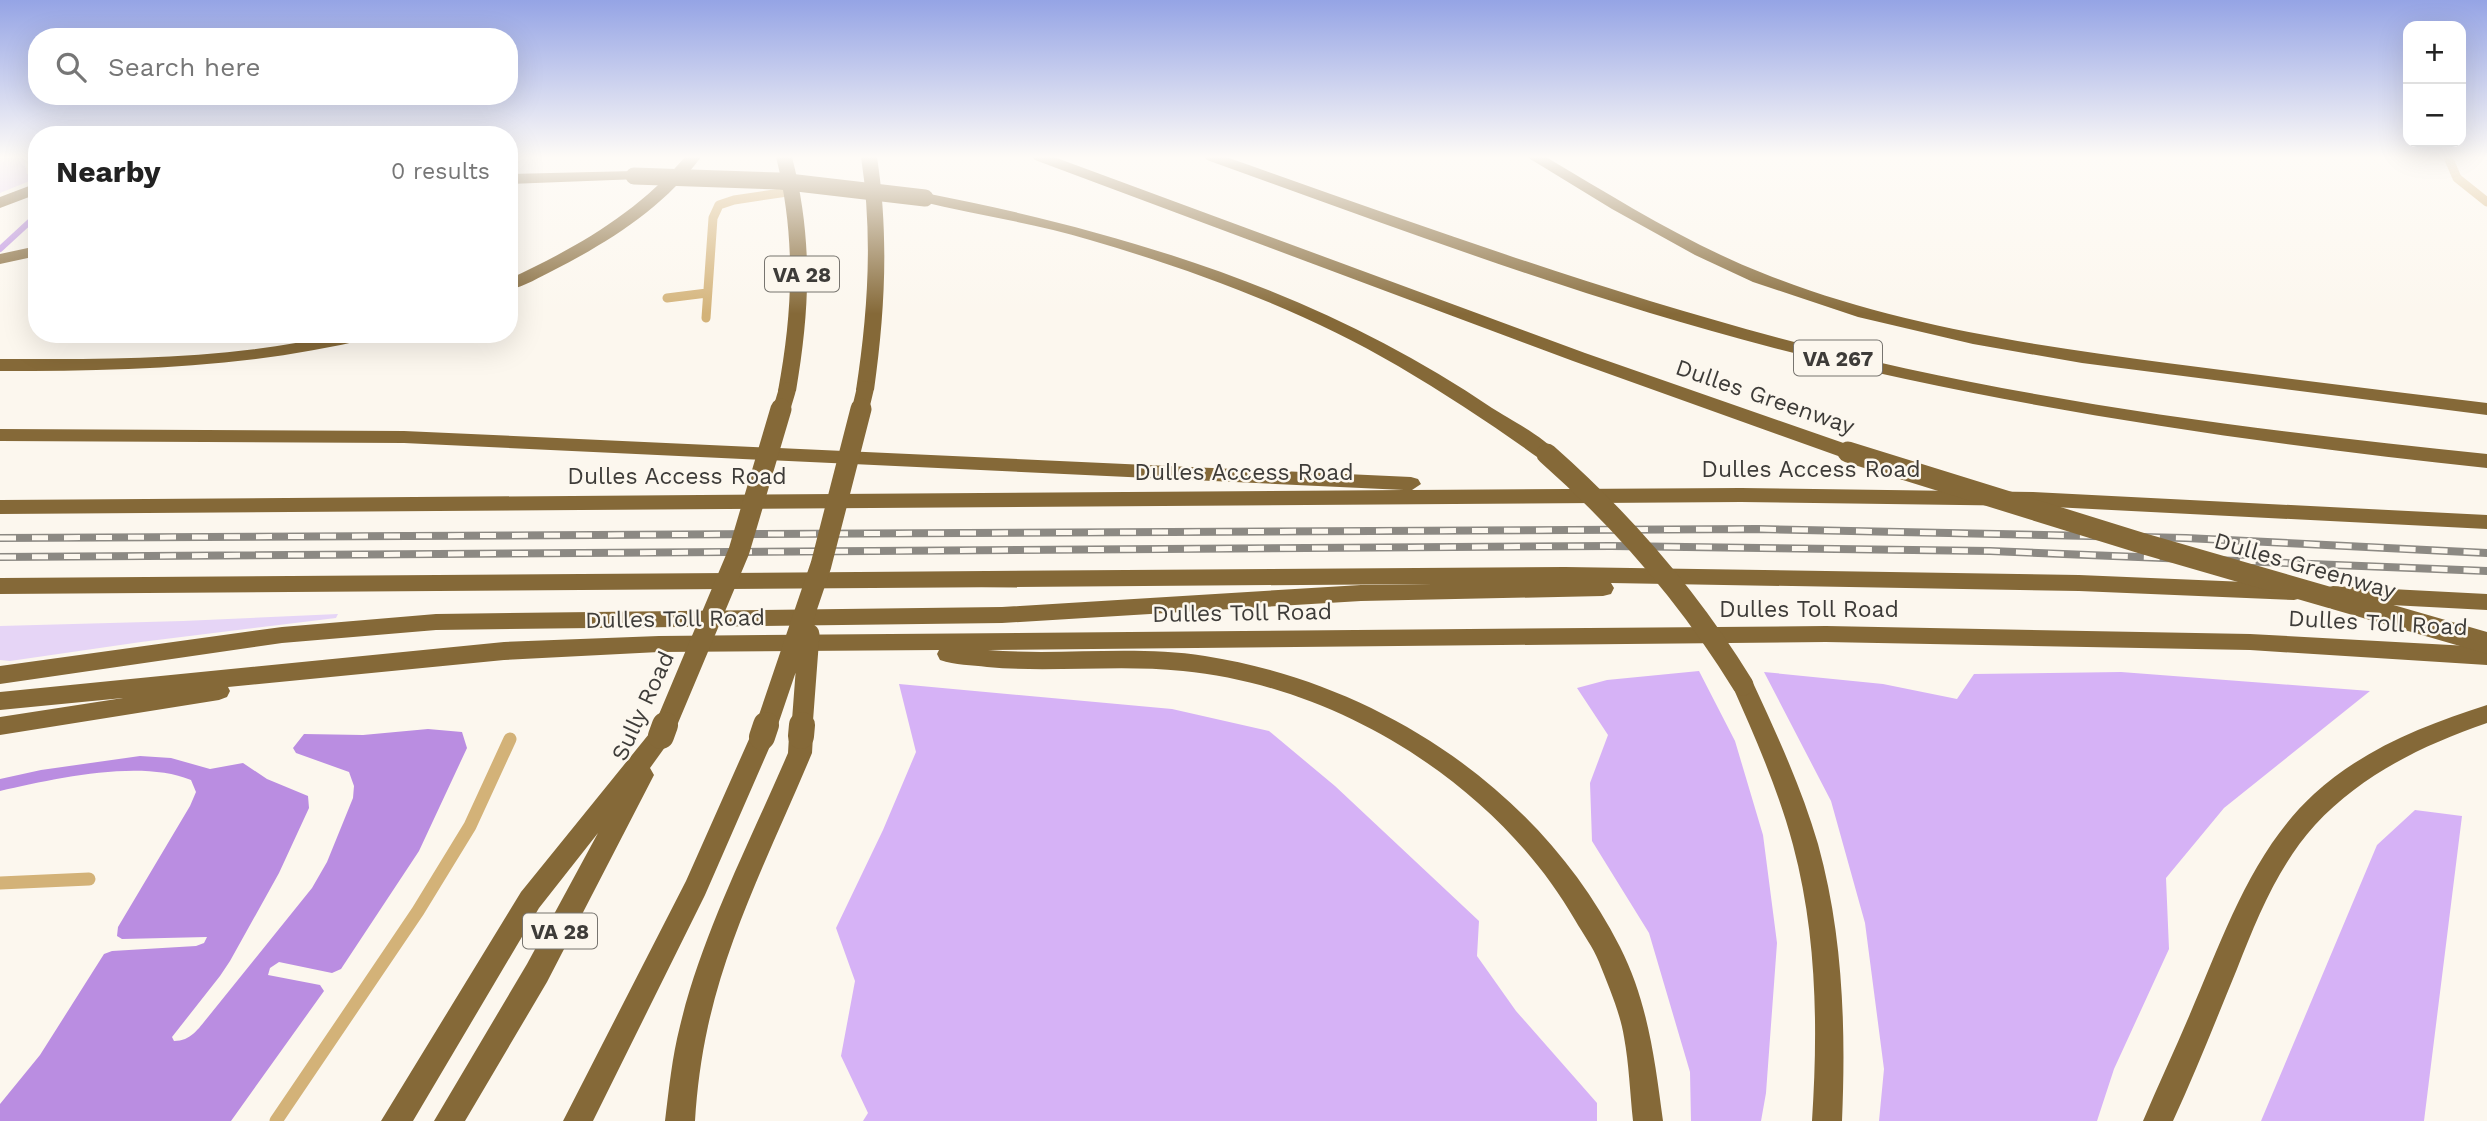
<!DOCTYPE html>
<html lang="en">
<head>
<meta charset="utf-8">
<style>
  :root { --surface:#fff; --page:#f6f6f6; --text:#222; --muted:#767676; --line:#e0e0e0 }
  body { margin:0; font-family:"Work Sans",sans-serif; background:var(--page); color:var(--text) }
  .controls { position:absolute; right:21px; top:21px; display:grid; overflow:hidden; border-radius:14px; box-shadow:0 7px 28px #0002 }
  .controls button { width:63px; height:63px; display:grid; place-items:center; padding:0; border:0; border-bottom:2px solid var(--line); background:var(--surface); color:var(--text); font:35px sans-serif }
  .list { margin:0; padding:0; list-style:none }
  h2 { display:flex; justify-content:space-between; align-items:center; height:91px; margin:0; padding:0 28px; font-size:30px }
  h2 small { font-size:23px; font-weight:400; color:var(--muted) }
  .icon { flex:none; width:38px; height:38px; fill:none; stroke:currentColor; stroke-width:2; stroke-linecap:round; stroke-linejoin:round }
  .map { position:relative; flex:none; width:2487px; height:1121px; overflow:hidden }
  .search { position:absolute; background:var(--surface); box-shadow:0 7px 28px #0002; left:28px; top:28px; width:490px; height:77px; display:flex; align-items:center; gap:18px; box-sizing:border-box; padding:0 24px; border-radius:28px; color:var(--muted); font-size:26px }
  .panel { position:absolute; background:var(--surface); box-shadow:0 7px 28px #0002; left:28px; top:126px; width:490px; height:217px; border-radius:28px }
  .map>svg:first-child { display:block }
  .green { fill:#e6d5f6 }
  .forest { fill:#d6b2f6 }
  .water { fill:#ba8de1 }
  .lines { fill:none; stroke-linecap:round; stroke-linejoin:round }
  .stream { stroke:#ba8de1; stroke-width:6 }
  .service-far1 { stroke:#d3b278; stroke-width:9 }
  .service { stroke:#d3b278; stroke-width:13 }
  .motorway { fill:#856938; fill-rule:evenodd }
  .rail-casing { stroke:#8c8983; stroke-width:8 }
  .rail { stroke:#fcf7ee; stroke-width:5; stroke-dasharray:16; stroke-linecap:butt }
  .motorway-bridge-far2 { stroke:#856938; stroke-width:17 }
  .motorway-bridge-far1 { stroke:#856938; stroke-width:21 }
  .motorway-bridge { stroke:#856938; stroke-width:26 }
  .labels { text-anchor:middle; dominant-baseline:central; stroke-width:5; stroke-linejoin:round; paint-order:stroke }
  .shield { fill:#fcf7ee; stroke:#77746f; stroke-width:2 }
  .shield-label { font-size:21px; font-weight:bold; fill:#3e3c39 }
  .street-label { font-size:23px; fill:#3e3c39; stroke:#fcf7ee }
</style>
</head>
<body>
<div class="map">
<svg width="2487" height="1121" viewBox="0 0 2487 1121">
  <rect width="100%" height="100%" fill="#fcf7ee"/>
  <path class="green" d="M 0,157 L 24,157 L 27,174 L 37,172 L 37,178 L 0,193 Z
    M 338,614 L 336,618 L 141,642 L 10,661 L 0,660 L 0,626 L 183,621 Z"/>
  <path class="forest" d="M 1699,671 L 1735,741 L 1763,835 L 1777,943 L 1766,1093 L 1761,1121 L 1691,1121 L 1690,1072 L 1649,933 L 1592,841 L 1590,783 L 1608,735 L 1577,688 L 1607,680 Z
    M 1764,672 L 1883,684 L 1957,699 L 1974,674 L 2121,672 L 2370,691 L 2224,808 L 2166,878 L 2169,949 L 2114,1069 L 2097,1121 L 1879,1121 L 1884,1069 L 1865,923 L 1831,801 Z
    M 899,684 L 1172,709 L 1269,731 L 1335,786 L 1479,921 L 1477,956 L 1516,1011 L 1597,1103 L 1597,1121 L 863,1121 L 868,1113 L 841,1056 L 855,981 L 836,928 L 883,830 L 916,752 Z
    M 2415,810 L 2462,816 L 2424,1121 L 2261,1121 L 2377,845 Z"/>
  <path class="water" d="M 428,729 L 462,732 L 467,748 L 419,851 L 341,969 L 332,973 L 279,962 L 270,968 L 268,975 L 320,985 L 324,991 L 231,1121 L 0,1121 L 0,1104 L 40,1055 L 104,954 L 112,951 L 196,946 L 204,943 L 207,937 L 122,939 L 117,936 L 118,927 L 190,806 L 196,792 L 191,780 C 139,759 54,779 0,791 L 0,779 L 41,770 L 140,756 L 171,758 L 210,769 L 243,763 L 267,779 L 308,796 L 309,808 L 279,873 L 230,961 L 220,976 L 172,1037 L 174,1041 C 191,1041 198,1029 208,1017 L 312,888 L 327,862 L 353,798 L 354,786 L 349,772 L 296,753 L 293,748 L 304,734 L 363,735 Z"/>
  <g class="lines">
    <path class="stream" d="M 0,249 L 37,215"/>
    <path class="service-far1" d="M 2448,157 L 2457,178 L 2487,202
      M 667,298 L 707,293
      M 706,318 L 713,218 L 719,205 L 734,200 L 794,191"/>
    <path class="service" d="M 0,883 L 89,879
      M 276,1121 L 418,911 L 470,826 L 510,739"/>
    <path class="motorway" d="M 685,157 L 701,157 C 664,207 609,242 554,270 C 540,277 525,286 509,290 L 509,279 C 576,248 637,213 685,157 Z
      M 776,157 L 792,157 C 813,239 810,308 796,391 L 787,397 L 778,391 C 793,311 796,237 776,157 Z
      M 861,157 L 877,157 C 889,235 885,312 874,390 L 865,396 L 856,390 C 868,312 873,235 861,157 Z
      M 1032,157 L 1054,157 L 1585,353 L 1855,447 L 1858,452 L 1855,457 L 1841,457 L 1573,361 L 1035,160 Z
      M 1204,157 L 1226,157 C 1409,221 1591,288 1779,338 C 2010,399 2249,430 2487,454 L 2487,468 C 2247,442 2008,408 1774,348 C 1581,298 1394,227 1207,160 Z
      M 1527,157 L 1546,157 C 1617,199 1688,244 1765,274 C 1893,325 2031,345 2167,363 C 2273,377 2380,390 2487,403 L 2487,415 L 2082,363 L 1973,344 L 1858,317 L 1753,282 L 1695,255 L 1612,209 Z
      M 634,171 L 639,173 L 642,176 L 639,179 L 509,184 L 509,174 Z
      M 37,183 L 37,194 L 0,208 L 0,197 Z
      M 925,193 C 1125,232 1322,292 1492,408 C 1509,419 1547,438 1557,454 L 1554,459 L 1540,459 C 1494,426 1447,395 1398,366 C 1302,310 1196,271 1090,240 C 1034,223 976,215 919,201 L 917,198 Z
      M 37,246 L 37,256 L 0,264 L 0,254 Z
      M 340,334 L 374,334 L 371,338 C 249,368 125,371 0,371 L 0,359 C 114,359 229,360 340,334 Z
      M 0,429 L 404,431 L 1411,477 L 1418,479 L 1421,484 L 1412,490 L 1741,488 L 2033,492 L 2487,515 L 2487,529 L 2033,506 L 1741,502 L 0,514 L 0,500 L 1404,490 L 404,443 L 0,441 Z
      M 1565,567 L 2079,575 L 2294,584 L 2302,586 L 2305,592 L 2302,598 L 2294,600 L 2079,591 L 1611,583 L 1614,588 L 1611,594 L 1603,596 L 1361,601 L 1002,623 L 436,630 L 282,643 L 0,684 L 0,666 L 282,627 L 436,614 L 1002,607 L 1361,585 L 1432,584 L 0,594 L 0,578 Z
      M 2333,586 L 2487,594 L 2487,610 L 2333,602 L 2325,600 L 2322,594 L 2325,588 Z
      M 1826,626 L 2250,634 L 2487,647 L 2487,665 L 2250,650 L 1826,642 L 988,650 C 1060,656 1133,645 1205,656 C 1378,683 1540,789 1620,947 C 1648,1002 1655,1061 1663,1121 L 1633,1121 C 1630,1093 1629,1064 1624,1037 C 1620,1012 1608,985 1599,962 C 1593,947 1583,934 1575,920 C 1497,785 1339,686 1183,671 C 1118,664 1052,673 987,667 C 972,665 955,665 940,660 L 937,654 L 939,650 L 659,652 L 504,660 L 228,687 L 230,691 L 227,697 L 219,700 L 0,735 L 0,717 L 123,698 L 0,710 L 0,692 L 504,642 L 659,636 Z
      M 1743,676 L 1751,679 L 1754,685 C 1778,737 1802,789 1818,844 C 1843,934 1846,1028 1842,1121 L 1812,1121 C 1818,1029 1817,935 1793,845 C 1778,789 1755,737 1732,685 L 1735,679 Z
      M 2487,705 L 2487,723 C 2423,745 2361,775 2315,825 C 2278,866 2257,918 2237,969 C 2216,1020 2196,1071 2173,1121 L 2143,1121 C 2158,1085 2175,1050 2190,1014 C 2223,938 2251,852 2314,794 C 2363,749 2425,725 2487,705 Z
      M 661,726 L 669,729 L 673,736 L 650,768 L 654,775 L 547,982 L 465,1121 L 434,1121 L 527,964 L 598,833 L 539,908 L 413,1121 L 381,1121 L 521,892 L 653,729 Z
      M 801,726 L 809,729 L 813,736 L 812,753 C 775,842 729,931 708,1026 C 701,1058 697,1089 695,1121 L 665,1121 C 669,1089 672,1057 680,1026 C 703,931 750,842 788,753 L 789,736 L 793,729 Z
      M 762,727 L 770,730 L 774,737 L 705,895 L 593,1121 L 563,1121 L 686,881 L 750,737 L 754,730 Z"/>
    <defs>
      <path id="rail" d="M 0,538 L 1758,529 L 2186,538 L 2487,553
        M 0,557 L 1611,546 L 1990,551 L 2487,571"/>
    </defs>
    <use href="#rail" class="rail-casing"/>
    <use href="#rail" class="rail"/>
    <path class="motorway-bridge-far2" d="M 634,176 L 780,181 L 925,198
      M 781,411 L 787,391
      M 860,411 L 865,390"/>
    <path class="motorway-bridge-far1" d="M 1848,452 L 2141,543 L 2487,643
      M 1547,454 C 1624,522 1689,597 1743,685
      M 665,727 L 739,551 L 781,409
      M 766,727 L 821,565 L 861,409
      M 802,727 L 809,634"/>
    <path class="motorway-bridge" d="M 661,736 L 665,725
      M 801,736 L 802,725
      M 762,737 L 766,725"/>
  </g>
  <linearGradient id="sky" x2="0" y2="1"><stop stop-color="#95a4e5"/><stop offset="0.5" stop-color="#fefbf7"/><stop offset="1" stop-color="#fefbf7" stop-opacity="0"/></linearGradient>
  <rect width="2487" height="314" fill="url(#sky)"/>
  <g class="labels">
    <g class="shield">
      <rect x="765" y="256.5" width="74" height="35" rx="5"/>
      <rect x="1794" y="340.5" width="88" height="35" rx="5"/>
      <rect x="523" y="913.5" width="74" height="35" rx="5"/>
    </g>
    <g class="shield-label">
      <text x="802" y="274">VA 28</text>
      <text x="1838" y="358">VA 267</text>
      <text x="560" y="931">VA 28</text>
    </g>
    <g class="street-label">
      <text transform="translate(1765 397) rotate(19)">Dulles Greenway</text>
      <text x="1811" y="469">Dulles Access Road</text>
      <text x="1244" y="472">Dulles Access Road</text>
      <text x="677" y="476">Dulles Access Road</text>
      <text transform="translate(2305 566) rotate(16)">Dulles Greenway</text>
      <text x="1809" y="609">Dulles Toll Road</text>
      <text transform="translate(1242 613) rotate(-1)">Dulles Toll Road</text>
      <text transform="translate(675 619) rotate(-1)">Dulles Toll Road</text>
      <text transform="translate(2378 623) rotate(3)">Dulles Toll Road</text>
      <text transform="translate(643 706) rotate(-65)">Sully Road</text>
    </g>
  </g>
</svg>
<div class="controls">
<button>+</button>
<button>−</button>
</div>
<div class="search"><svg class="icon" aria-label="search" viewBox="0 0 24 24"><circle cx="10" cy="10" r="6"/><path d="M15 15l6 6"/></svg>Search here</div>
<section class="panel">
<h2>Nearby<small>0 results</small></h2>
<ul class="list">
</ul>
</section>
</div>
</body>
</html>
